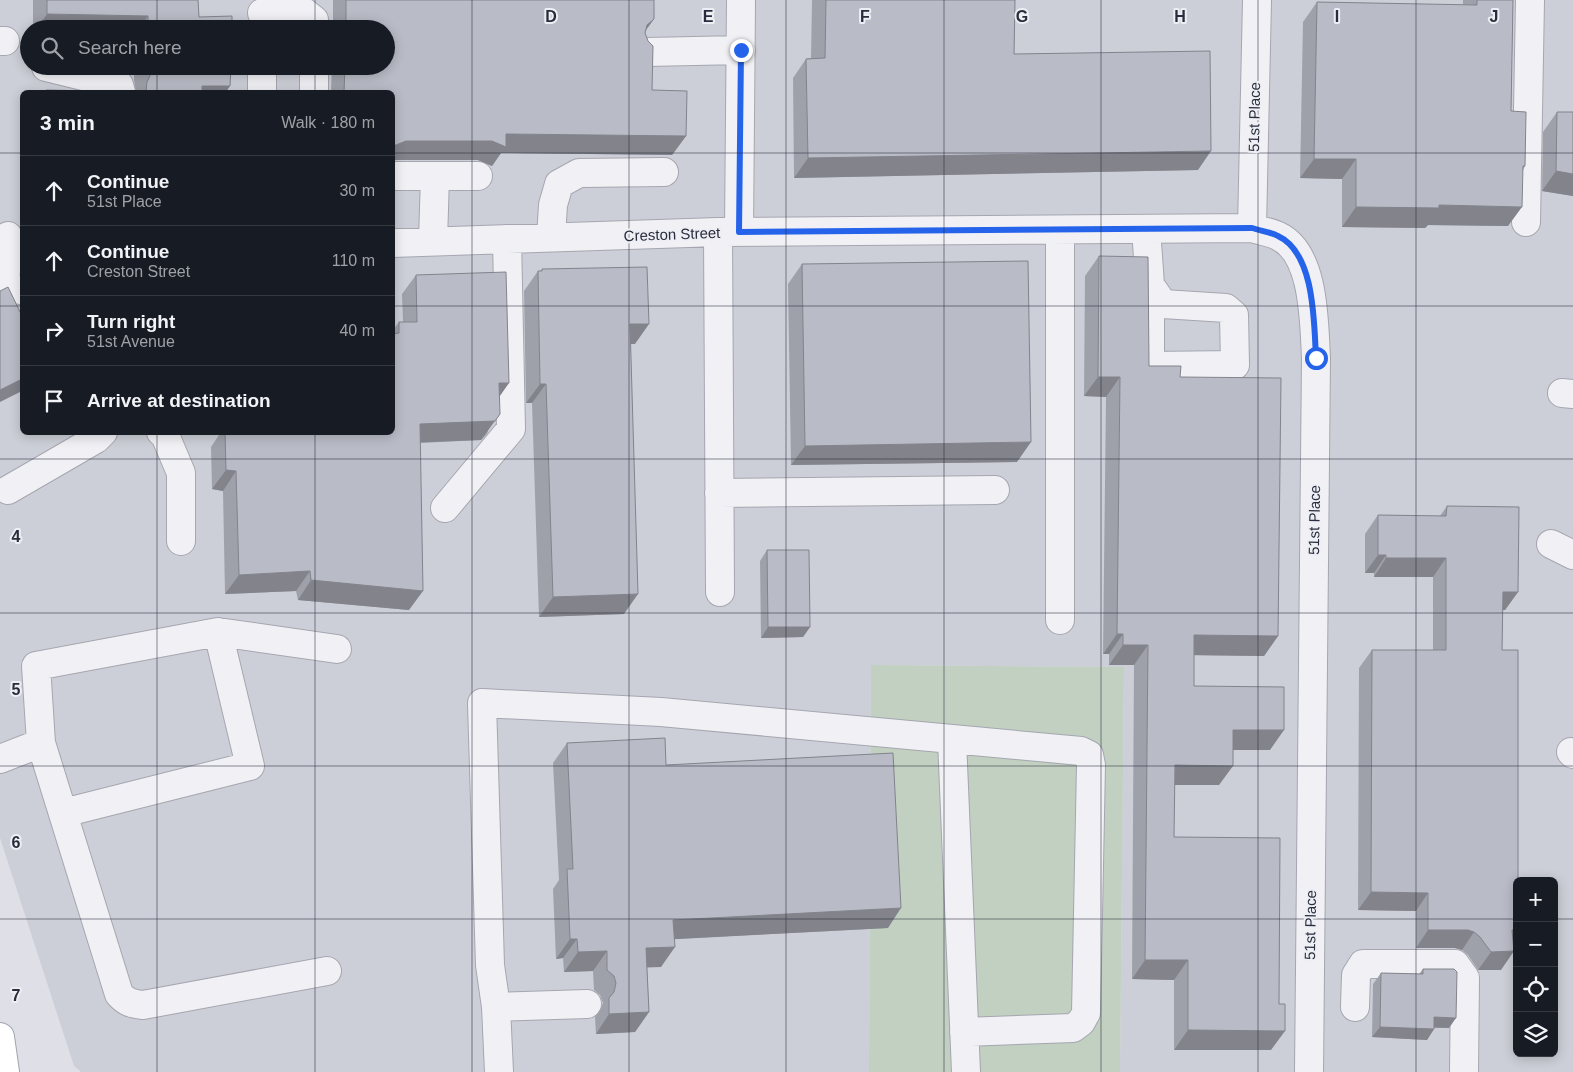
<!DOCTYPE html>
<html lang="en">
<head>
<meta charset="utf-8">
<style>
  :root { --surface:#171b24; --page:#20242c; --text:#f1f3f6; --muted:#9ea1a6; --line:#363941 }
  body { margin:0; font-family:Arial,sans-serif; background:var(--page); color:var(--text) }
  .controls { position:absolute; right:15px; bottom:15px; display:grid; overflow:hidden; border-radius:8px; box-shadow:0 2px 12px #0003 }
  .controls button { width:45px; height:45px; display:grid; place-items:center; padding:0; border:0; border-bottom:1px solid var(--line); background:var(--surface); color:var(--text); font:25px sans-serif }
  .stop { position:absolute; width:15px; height:15px; margin:-11px; border:4px solid #2563eb; border-radius:50%; background:#fff }
  .stop.end { background:#2563eb; border-color:#fff; box-shadow:0 1px 5px #0008 }
  .list { margin:0; padding:0; list-style:none }
  h2 { display:flex; justify-content:space-between; align-items:center; height:65px; margin:0; padding:0 20px; font-size:21px }
  h2 small { font-size:16px; font-weight:400; color:var(--muted) }
  .list li { display:grid; grid-template-columns:32px 1fr auto; gap:15px; align-items:center; box-sizing:border-box; height:70px; padding:0 20px; border-top:1px solid var(--line) }
  .list b { display:block; font-size:19px; white-space:nowrap }
  .list p { margin:0; font-size:16px; white-space:nowrap; color:var(--muted) }
  .list em { font-size:16px; font-style:normal; color:var(--muted) }
  .icon { flex:none; width:28px; height:28px; fill:none; stroke:currentColor; stroke-width:2; stroke-linecap:round; stroke-linejoin:round }
  .map { position:relative; flex:none; width:1573px; height:1072px; overflow:hidden }
  .search { position:absolute; background:var(--surface); box-shadow:0 2px 12px #0003; left:20px; top:20px; width:375px; height:55px; display:flex; align-items:center; gap:12px; box-sizing:border-box; padding:0 18px; border-radius:28px; color:var(--muted); font-size:19px }
  .panel { position:absolute; background:var(--surface); box-shadow:0 2px 12px #0003; left:20px; top:90px; width:375px; height:345px; border-radius:8px }
  .map>svg:first-child { display:block }
  .built { fill:#cdcfd8; fill-rule:evenodd }
  .green { fill:#c1d0c0 }
  .lines { fill:none; stroke-linecap:round; stroke-linejoin:round }
  .minor-casing { stroke:#a5a6b0; stroke-width:30 }
  .major-casing { stroke:#9fa2b1; stroke-width:30 }
  .minor { stroke:#f1f1f5; stroke-width:28 }
  .major { stroke:#fff; stroke-width:28 }
  .wall { fill:#9fa1aa }
  .shaded-wall { fill:#82838b }
  .building { fill:#b9bbc6; stroke:#82838b }
  .route { stroke:#2563eb; stroke-width:6 }
  .grid { fill:none; stroke:#292c3c; stroke-width:1; stroke-opacity:0.55 }
  .labels { text-anchor:middle; dominant-baseline:central; stroke-width:4; stroke-linejoin:round; paint-order:stroke }
  .street-label { font-size:15px; fill:#292c3c; stroke:#eeeff4 }
  .grid-label { font-size:16px; text-anchor:middle; font-weight:bold; fill:#292c3c; stroke:#eeeff4; stroke-width:4; stroke-linejoin:round; paint-order:stroke }
</style>
</head>
<body>
<div class="map">
<svg width="1573" height="1072" viewBox="0 0 1573 1072">
  <rect width="100%" height="100%" fill="#dfe0e7"/>
  <path class="built" d="M 0,0 L 1573,0 L 1573,1072 L 1120,1072 L 1124,667 L 871,665 L 869,1072 L 81,1072 L 74,1066 L 0,838 ZM 29,29 L 386,29 L 386,66 L 29,66 ZM 22,92 L 392,92 L 392,432 L 22,432 ZM 1517,881 L 1554,881 L 1554,1053 L 1517,1053 Z"/>
  <path class="green" d="M 871,665 L 1124,667 L 1120,1072 L 869,1072 Z"/>
  <g class="lines">
    <defs>
      <path id="minor" d="M 262,13 L 304,12 L 314,20 L 314,29
        M 0,41 L 5,41
        M 647,52 L 741,50
        M 262,66 L 262,92
        M 46,67 L 119,85 L 121,92
        M 314,92 L 314,66
        M 392,176 L 478,176
        M 1526,222 L 1530,0
        M 1252,228 L 1257,0
        M 1146,229 L 1150,285 L 1163,304 L 1226,308 L 1234,315 L 1235,365 L 1150,366 L 1150,285
        M 1060,230 L 1060,620
        M 718,232 L 720,592
        M 739,232 L 741,0
        M 8,236 L 5,288 L 22,290
        M 551,237 L 553,205 L 559,184 L 579,173 L 664,172
        M 433,241 L 435,176
        M 392,243 L 718,232 L 1252,228 C 1260,231 1271,232 1278,236 C 1315,253 1314,323 1316,358 L 1309,1072
        M 1562,393 L 1573,394
        M 161,432 L 165,435 L 181,473 L 181,541
        M 8,490 L 96,439 L 103,432
        M 719,493 L 995,490
        M 445,508 L 511,429 L 507,239
        M 1551,544 L 1573,555
        M 952,740 L 966,1072
        M 41,743 L 119,994 C 126,1002 132,1004 143,1005 L 327,971
        M 1571,752 L 1573,754
        M 0,759 L 41,743 L 36,666 L 218,632 L 337,649
        M 63,813 L 250,766 L 218,632
        M 496,1007 L 587,1004
        M 1355,1007 L 1356,975 L 1363,964 L 1455,964 L 1465,978 L 1464,1072
        M 499,1072 L 496,1007 L 490,965 L 482,703 L 661,712 L 1081,751 L 1089,755 L 1091,765 L 1086,1013 L 1081,1022 L 1073,1028 L 964,1032"/>
      <path id="major" d="M 0,1037 L 5,1072"/>
    </defs>
    <use href="#minor" class="minor-casing"/>
    <use href="#major" class="major-casing"/>
    <use href="#minor" class="minor"/>
    <use href="#major" class="major"/>
  </g>
  <path class="wall" d="M 33,0 L 198,0 L 199,17 L 232,29 L 33,29 Z
    M 333,0 L 654,0 L 654,19 L 646,30 L 645,33 L 652,90 L 686,136 L 672,155 L 501,153 L 492,166 L 478,160 L 392,160 L 392,92 L 331,92 L 332,66 L 386,66 L 386,29 L 333,29 Z
    M 812,0 L 1015,0 L 1014,54 L 1198,170 L 794,178 L 793,78 L 806,59 L 811,58 Z
    M 1463,0 L 1513,0 L 1511,111 L 1525,166 L 1523,170 L 1508,226 L 1428,225 L 1425,228 L 1342,227 L 1342,179 L 1300,178 L 1303,22 L 1317,2 L 1463,5 Z
    M 134,66 L 231,66 L 226,92 L 44,92 L 46,90 L 136,92 L 134,80 Z
    M 1557,112 L 1573,196 L 1542,191 L 1543,132 Z
    M 1099,256 L 1149,366 L 1180,377 L 1278,636 L 1264,656 L 1194,655 L 1194,686 L 1270,750 L 1233,750 L 1219,785 L 1174,785 L 1174,837 L 1271,1050 L 1174,1050 L 1174,980 L 1132,979 L 1134,665 L 1109,665 L 1109,654 L 1103,654 L 1106,397 L 1084,396 L 1085,276 Z
    M 802,264 L 1017,462 L 791,465 L 788,284 Z
    M 542,269 L 635,344 L 631,344 L 624,614 L 539,617 L 532,403 L 526,403 L 524,291 L 538,271 L 541,271 Z
    M 416,275 L 499,396 L 487,434 L 481,440 L 420,443 L 409,610 L 298,600 L 296,591 L 225,594 L 223,491 L 212,489 L 211,447 L 221,432 L 392,432 L 392,331 L 399,322 L 403,322 L 402,294 Z
    M 1447,506 L 1518,592 L 1505,610 L 1503,610 L 1502,650 L 1513,937 L 1501,970 L 1478,970 L 1468,955 L 1462,950 L 1455,948 L 1416,948 L 1416,911 L 1358,910 L 1359,668 L 1372,650 L 1433,650 L 1433,577 L 1374,577 L 1374,573 L 1365,573 L 1365,534 L 1378,515 L 1440,516 Z
    M 767,550 L 810,627 L 803,637 L 761,638 L 760,561 Z
    M 567,743 L 666,765 L 888,928 L 674,939 L 661,967 L 647,967 L 649,1012 L 635,1032 L 596,1034 L 595,1017 L 601,1008 L 603,1003 L 600,995 L 594,990 L 593,971 L 564,972 L 563,958 L 556,959 L 553,889 L 559,880 L 553,763 Z
    M 1423,969 L 1449,1028 L 1434,1028 L 1434,1029 L 1427,1040 L 1372,1037 L 1373,984 L 1381,973 L 1419,974 Z"/>
  <path class="shaded-wall" d="M 47,14 L 148,16 L 139,29 L 37,29 Z
    M 654,19 L 640,38 L 647,25 Z
    M 202,86 L 230,86 L 226,92 L 197,92 Z
    M 506,134 L 686,136 L 672,155 L 501,153 L 492,166 L 478,160 L 392,160 L 392,145 L 406,141 Z
    M 1211,151 L 1198,170 L 794,178 L 808,158 Z
    M 1314,159 L 1356,159 L 1342,179 L 1300,178 Z
    M 1556,171 L 1573,174 L 1573,196 L 1542,191 Z
    M 1439,205 L 1522,207 L 1508,226 L 1428,225 L 1425,228 L 1342,227 L 1356,207 Z
    M 630,324 L 649,324 L 635,344 L 616,344 Z
    M 1098,377 L 1120,377 L 1106,397 L 1084,396 Z
    M 22,379 L 22,391 L 0,402 L 0,390 Z
    M 499,383 L 509,383 L 495,403 Z
    M 540,384 L 546,384 L 532,403 L 526,403 Z
    M 500,414 L 481,440 L 406,443 L 420,424 Z
    M 1031,442 L 1017,462 L 791,465 L 805,446 Z
    M 226,470 L 236,471 L 223,491 L 212,489 Z
    M 1378,555 L 1386,555 L 1374,573 L 1365,573 Z
    M 1386,558 L 1446,558 L 1433,577 L 1374,577 Z
    M 310,571 L 296,591 L 225,594 L 239,575 Z
    M 311,580 L 423,591 L 409,610 L 298,600 Z
    M 1503,592 L 1518,592 L 1505,610 L 1490,610 Z
    M 638,594 L 624,614 L 539,617 L 553,597 Z
    M 768,627 L 810,627 L 803,637 L 761,638 Z
    M 1117,634 L 1123,634 L 1109,654 L 1103,654 Z
    M 1194,635 L 1278,636 L 1264,656 L 1180,655 Z
    M 1123,645 L 1148,645 L 1134,665 L 1109,665 Z
    M 1233,730 L 1284,730 L 1270,750 L 1219,750 Z
    M 1175,765 L 1233,766 L 1219,785 L 1161,785 Z
    M 1371,892 L 1428,893 L 1416,911 L 1358,910 Z
    M 901,908 L 888,928 L 659,940 L 673,920 Z
    M 1428,930 L 1468,930 L 1474,932 L 1462,950 L 1455,948 L 1416,948 Z
    M 1512,930 L 1517,930 L 1517,931 L 1505,948 Z
    M 570,939 L 577,939 L 563,958 L 556,959 Z
    M 675,947 L 661,967 L 632,968 L 646,948 Z
    M 607,951 L 593,971 L 564,972 L 578,952 Z
    M 1514,951 L 1501,970 L 1478,970 L 1491,952 Z
    M 1145,960 L 1188,960 L 1174,980 L 1132,979 Z
    M 649,1012 L 635,1032 L 596,1034 L 609,1014 Z
    M 1434,1017 L 1456,1018 L 1449,1028 L 1427,1027 Z
    M 1380,1027 L 1434,1029 L 1427,1040 L 1372,1037 Z
    M 1188,1030 L 1285,1031 L 1271,1050 L 1174,1050 Z"/>
  <path class="building" d="M 47,0 L 198,0 L 199,17 L 232,16 L 232,29 L 148,29 L 148,16 L 47,14 Z
    M 346,0 L 654,0 L 654,19 L 647,25 L 645,33 L 648,41 L 653,46 L 652,90 L 687,91 L 686,136 L 506,134 L 506,147 L 492,141 L 406,141 L 396,145 L 392,145 L 392,92 L 344,92 L 345,66 L 386,66 L 386,29 L 346,29 Z
    M 826,0 L 1015,0 L 1014,54 L 1210,51 L 1211,151 L 808,158 L 806,59 L 825,58 Z
    M 1477,0 L 1513,0 L 1511,111 L 1526,112 L 1525,166 L 1523,166 L 1522,207 L 1439,205 L 1439,208 L 1356,207 L 1356,159 L 1314,159 L 1317,2 L 1477,5 Z
    M 148,66 L 231,66 L 230,86 L 202,86 L 202,92 L 46,92 L 46,90 L 146,92 L 147,82 L 150,76 Z
    M 1557,112 L 1573,112 L 1573,174 L 1556,171 Z
    M 1099,256 L 1148,257 L 1149,366 L 1181,366 L 1180,377 L 1281,378 L 1278,636 L 1194,635 L 1194,686 L 1284,687 L 1284,730 L 1233,730 L 1233,766 L 1175,765 L 1174,837 L 1280,838 L 1279,1004 L 1285,1004 L 1285,1031 L 1188,1030 L 1188,960 L 1145,960 L 1148,645 L 1123,645 L 1123,634 L 1117,634 L 1120,377 L 1098,377 Z
    M 1028,261 L 1031,442 L 805,446 L 802,264 Z
    M 647,267 L 649,324 L 630,324 L 638,594 L 553,597 L 546,384 L 540,384 L 538,271 L 542,271 L 542,269 Z
    M 506,272 L 509,383 L 499,383 L 500,414 L 495,421 L 420,424 L 423,591 L 311,580 L 310,571 L 239,575 L 236,471 L 226,470 L 225,432 L 392,432 L 393,334 L 399,333 L 399,322 L 417,322 L 416,275 Z
    M 8,287 L 22,316 L 22,315 L 22,379 L 0,390 L 0,291 Z
    M 1447,506 L 1519,507 L 1518,592 L 1503,592 L 1502,650 L 1518,650 L 1518,881 L 1517,881 L 1517,930 L 1512,930 L 1514,951 L 1491,952 L 1480,937 L 1474,932 L 1468,930 L 1428,930 L 1428,893 L 1371,892 L 1372,650 L 1446,650 L 1446,558 L 1386,558 L 1386,555 L 1378,555 L 1378,515 L 1446,516 Z
    M 767,550 L 809,550 L 810,627 L 768,627 Z
    M 665,738 L 666,765 L 893,753 L 901,908 L 673,920 L 675,947 L 646,948 L 649,1012 L 609,1014 L 609,998 L 614,992 L 616,983 L 614,976 L 607,970 L 607,951 L 578,952 L 577,939 L 570,939 L 567,869 L 573,869 L 567,743 Z
    M 1423,969 L 1454,969 L 1457,972 L 1456,1018 L 1434,1017 L 1434,1029 L 1380,1027 L 1381,973 L 1423,974 Z"/>
  <g class="lines">
    <path class="route" d="M 741,50 L 739,232 L 1252,228 C 1261,231 1271,232 1278,236 C 1315,253 1314,323 1316,358"/>
  </g>
  <path class="grid" d="M 157,0 L 157,29M 315,0 L 315,29M 472,0 L 472,1072M 629,0 L 629,1072M 786,0 L 786,1072M 944,0 L 944,1072M 1101,0 L 1101,1072M 1258,0 L 1258,1072M 1416,0 L 1416,1072M 157,66 L 157,92M 315,66 L 315,92M 0,153 L 22,153M 392,153 L 1573,153M 0,306 L 22,306M 392,306 L 1573,306M 157,432 L 157,1072M 315,432 L 315,1072M 0,459 L 1573,459M 0,613 L 1573,613M 0,766 L 1573,766M 0,919 L 1517,919M 1554,919 L 1573,919"/>
  <g class="labels">
    <g class="street-label">
      <text transform="translate(1254 117) rotate(-89)">51st Place</text>
      <text transform="translate(672 234) rotate(-2)">Creston Street</text>
      <text transform="translate(1314 520) rotate(-89)">51st Place</text>
      <text transform="translate(1310 925) rotate(-89)">51st Place</text>
    </g>
  </g>
  <g class="grid-label">
    <text x="551" y="22">D</text>
    <text x="708" y="22">E</text>
    <text x="865" y="22">F</text>
    <text x="1022" y="22">G</text>
    <text x="1180" y="22">H</text>
    <text x="1337" y="22">I</text>
    <text x="1494" y="22">J</text>
    <text x="16" y="542">4</text>
    <text x="16" y="695">5</text>
    <text x="16" y="848">6</text>
    <text x="16" y="1001">7</text>
  </g>
</svg>
<div class="controls">
<button>+</button>
<button>−</button>
<button><svg class="icon" aria-label="locate" viewBox="0 0 24 24"><circle cx="12" cy="12" r="6"/><path d="M12 2v4M12 18v4M2 12h4M18 12h4"/></svg></button>
<button><svg class="icon" aria-label="layers" viewBox="0 0 24 24"><path d="M12 4l9 5-9 5-9-5zM3 14l9 5 9-5"/></svg></button>
</div>
<div class="stop" style="left:1316px;top:358px"></div>
<div class="stop end" style="left:741px;top:50px"></div>
<div class="search"><svg class="icon" aria-label="search" viewBox="0 0 24 24"><circle cx="10" cy="10" r="6"/><path d="M15 15l6 6"/></svg>Search here</div>
<section class="panel">
<h2>3 min<small>Walk · 180 m</small></h2>
<ul class="list">
<li><svg class="icon" aria-label="ahead" viewBox="0 0 24 24"><path d="M12 20V5M6 11l6-6 6 6"/></svg><div><b>Continue</b><p>51st Place</p></div><em>30 m</em></li>
<li><svg class="icon" aria-label="ahead" viewBox="0 0 24 24"><path d="M12 20V5M6 11l6-6 6 6"/></svg><div><b>Continue</b><p>Creston Street</p></div><em>110 m</em></li>
<li><svg class="icon" aria-label="right" viewBox="0 0 24 24"><path d="M7 20v-9h11M14 6l5 5-5 5"/></svg><div><b>Turn right</b><p>51st Avenue</p></div><em>40 m</em></li>
<li><svg class="icon" aria-label="arrive" viewBox="0 0 24 24"><path d="M6 21V4h12l-3 4 3 4H6"/></svg><div><b>Arrive at destination</b></div></li>
</ul>
</section>
</div>
</body>
</html>
